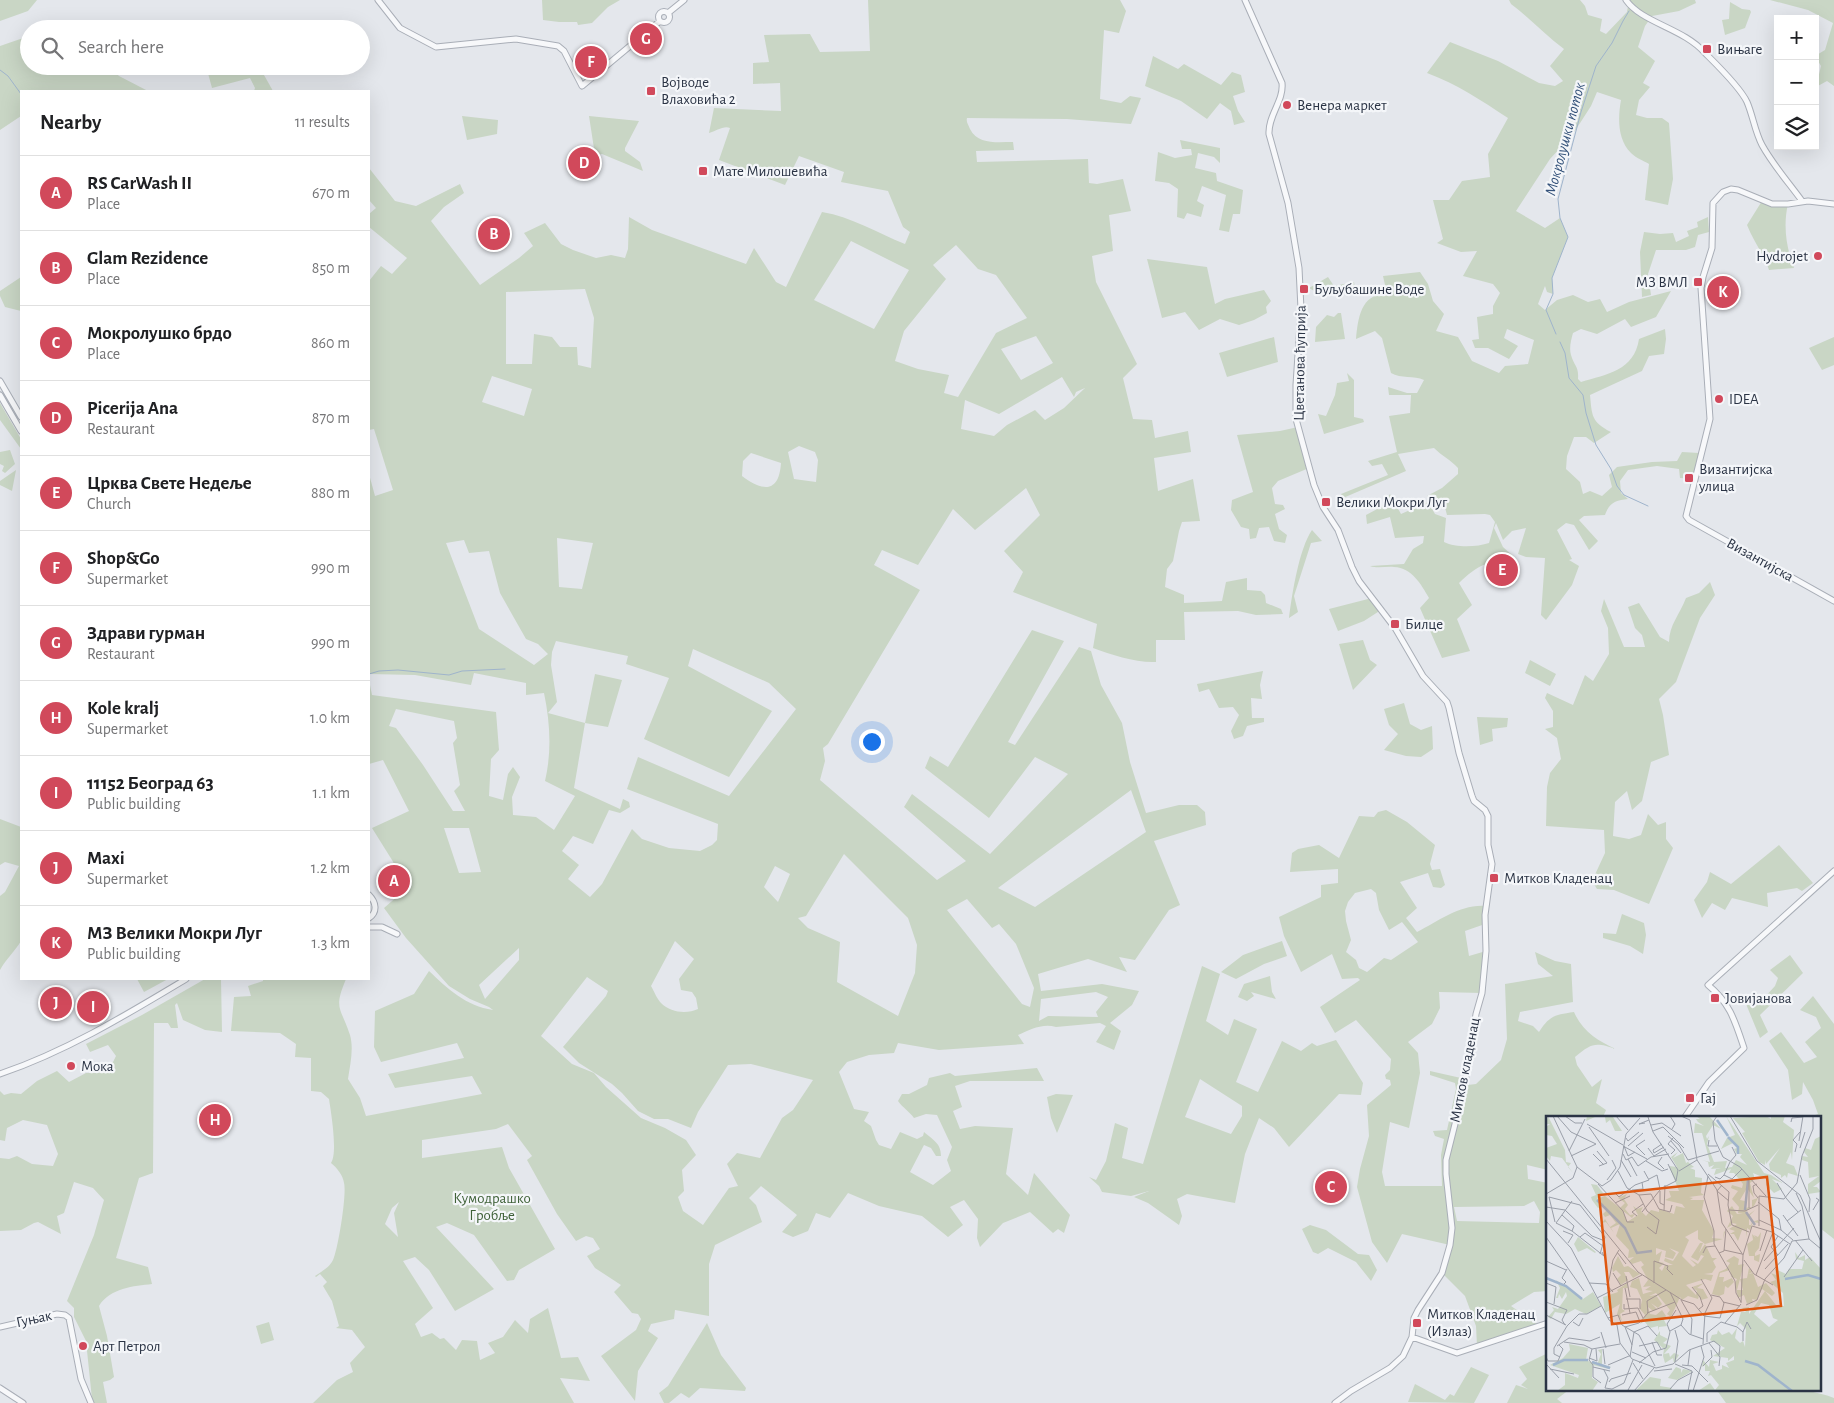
<!DOCTYPE html>
<html lang="en">
<head>
<meta charset="utf-8">
<style>
  :root { --surface:#fff; --page:#f6f6f6; --text:#202124; --muted:#757577; --line:#e0e0e0; --accent:#d1495b }
  body { margin:0; font-family:"Alegreya Sans",sans-serif; background:var(--page); color:var(--text) }
  .controls { position:absolute; right:15px; top:15px; display:grid; overflow:hidden; border-radius:0px; box-shadow:0 5px 20px #0002 }
  .controls button { width:45px; height:45px; display:grid; place-items:center; padding:0; border:0; border-bottom:1px solid var(--line); background:var(--surface); color:var(--text); font:25px sans-serif }
  .you { position:absolute; left:871px; top:741px; width:18px; height:18px; margin:-12px; border:4px solid #fff; border-radius:50%; background:#1a73e8; box-shadow:0 0 0 8px #1a73e833 }
  .badge { display:grid; place-items:center; width:32px; height:32px; border-radius:50%; background:var(--accent); color:#fff; font-size:16px; font-weight:700 }
  .pin { position:absolute; translate:-50% -50%; border:2px solid #fff; box-shadow:0 1px 5px #0006 }
  .list { margin:0; padding:0; list-style:none }
  h2 { display:flex; justify-content:space-between; align-items:center; height:65px; margin:0; padding:0 20px; font-size:21px }
  h2 small { font-size:16px; font-weight:400; color:var(--muted) }
  .list li { display:grid; grid-template-columns:32px 1fr auto; gap:15px; align-items:center; box-sizing:border-box; height:75px; padding:0 20px; border-top:1px solid var(--line) }
  .list b { display:block; font-size:19px; white-space:nowrap }
  .list p { margin:0; font-size:16px; white-space:nowrap; color:var(--muted) }
  .list em { font-size:16px; font-style:normal; color:var(--muted) }
  .icon { flex:none; width:28px; height:28px; fill:none; stroke:currentColor; stroke-width:2; stroke-linecap:round; stroke-linejoin:round }
  .map { position:relative; flex:none; width:1834px; height:1403px; overflow:hidden }
  .search { position:absolute; background:var(--surface); box-shadow:0 5px 20px #0002; left:20px; top:20px; width:350px; height:55px; display:flex; align-items:center; gap:12px; box-sizing:border-box; padding:0 18px; border-radius:28px; color:var(--muted); font-size:19px }
  .panel { position:absolute; background:var(--surface); box-shadow:0 5px 20px #0002; left:20px; top:90px; width:350px; height:890px; border-radius:0px }
  .map>svg:first-child { display:block }
  .green { fill:#c9d6c5; fill-rule:evenodd }
  .lines { fill:none; stroke-linecap:round; stroke-linejoin:round }
  .stream { stroke:#9fb4cc; stroke-width:1 }
  .tertiary-casing { stroke:#a9aeb7; stroke-width:7 }
  .tertiary { stroke:#f7f8fa; stroke-width:5 }
  .poi-dot { fill:#d1495b; stroke:#f4f6f9; stroke-width:2 }
  .labels { text-anchor:middle; dominant-baseline:central; stroke-width:4.5; stroke-linejoin:round; paint-order:stroke }
  .poi-label { font-size:15px; fill:#2b3445; stroke:#f4f6f9; text-anchor:start }
  .street-label { font-size:15px; fill:#2b3445; stroke:#f4f6f9 }
  .park-label { font-size:15px; fill:#3f6138; stroke:#f4f6f9 }
  .water-label { font-size:16px; font-style:italic; fill:#34527a; stroke:#f4f6f9 }
  .inset-river { fill:none; stroke:#9fb4cc; stroke-width:2.5 }
  .inset-road { fill:none; stroke:#9a9fa9; stroke-width:1 }
  .view { fill:#df570f; fill-opacity:0.15; stroke:#df570f; stroke-width:2.5 }
  .inset-edge { fill:none; stroke:#2b3445; stroke-width:2.5 }
</style>
</head>
<body>
<div class="map">
<svg width="1834" height="1403" viewBox="0 0 1834 1403">
  <rect width="100%" height="100%" fill="#e4e7ec"/>
  <path class="green" d="M 0,0 L 37,0 L 28,11 L 0,21 Z
    M 542,0 L 620,0 L 608,7 L 592,23 L 578,25 L 577,22 L 559,22 L 543,20 Z
    M 868,0 L 1120,0 L 1126,11 L 1119,33 L 1104,30 L 1100,99 L 1121,103 L 1130,96 L 1141,98 L 1131,124 L 1067,119 L 967,118 C 966,122 968,124 970,129 C 978,145 997,142 1013,142 L 1014,150 L 976,151 L 977,162 L 1088,159 L 1089,183 L 1097,184 L 1123,179 L 1131,211 L 1109,215 L 1113,251 L 1092,256 L 1096,282 L 1137,364 L 1123,378 L 1133,419 L 1152,420 L 1155,438 L 1188,431 L 1191,452 L 1154,458 L 1158,491 L 1193,479 L 1200,521 L 1182,522 L 1179,531 L 1173,561 L 1167,569 L 1165,587 L 1184,595 L 1184,603 L 1222,601 L 1226,582 L 1247,578 L 1247,590 L 1261,591 L 1265,595 L 1266,603 L 1281,609 L 1283,614 L 1256,615 L 1238,611 L 1184,612 L 1185,640 L 1156,640 L 1156,662 C 1136,663 1112,655 1093,648 L 1097,624 L 1013,592 L 1023,572 L 1004,551 L 1040,515 L 1026,488 L 975,530 L 953,509 L 918,565 L 882,550 L 874,565 L 920,590 L 828,744 L 823,748 L 825,761 L 820,780 L 937,880 L 966,861 L 904,807 L 912,794 L 990,854 L 1068,774 L 1035,757 L 989,818 L 925,768 L 930,756 L 948,767 L 1032,630 L 1064,641 L 1008,742 L 1015,745 L 1079,647 L 1091,651 L 1101,685 L 1122,723 L 1130,762 L 1146,813 L 1179,805 L 1197,805 L 1205,812 L 1206,825 L 1154,841 L 1180,905 L 1169,910 L 1135,960 L 1119,957 L 1127,972 L 1088,959 L 1038,974 L 1041,991 L 1102,984 L 1139,991 L 1132,1005 L 1110,1023 L 1121,1031 L 1114,1050 L 1096,1042 L 1106,1026 L 1100,1023 L 1056,1027 C 1042,1023 1030,1030 1018,1035 L 1024,1044 L 939,1050 L 898,1043 L 894,1053 L 869,1055 L 847,1062 L 839,1072 L 854,1109 L 869,1112 L 864,1121 L 871,1126 L 876,1140 L 879,1145 L 891,1149 L 900,1132 L 917,1139 L 923,1136 L 924,1132 C 933,1140 941,1143 941,1156 L 936,1156 L 931,1148 L 924,1145 L 910,1172 L 933,1185 L 951,1171 L 947,1160 L 952,1147 L 937,1115 L 926,1114 L 914,1118 C 909,1111 903,1108 898,1101 L 902,1094 L 909,1094 L 927,1085 L 929,1078 L 950,1073 L 955,1076 L 1037,1068 L 1044,1081 L 970,1081 L 955,1086 L 962,1107 L 953,1111 L 960,1129 L 975,1126 L 1013,1128 L 1006,1174 L 1028,1195 L 1034,1173 L 1070,1215 L 1064,1233 L 1058,1229 L 1053,1233 L 1030,1212 L 1003,1223 L 980,1247 L 977,1238 L 978,1219 L 964,1200 L 950,1207 L 963,1225 L 948,1237 L 922,1216 L 879,1206 L 848,1193 L 830,1218 L 816,1213 L 808,1231 L 793,1237 L 782,1232 L 797,1215 L 761,1186 L 749,1198 L 756,1205 L 762,1222 L 715,1245 L 709,1264 L 709,1316 L 675,1310 L 674,1319 L 651,1324 L 648,1331 L 658,1338 L 638,1371 L 635,1401 L 601,1356 L 636,1330 L 641,1319 L 638,1314 L 632,1313 L 614,1292 L 621,1285 L 595,1268 L 587,1256 L 600,1249 L 593,1238 L 586,1236 L 576,1241 L 557,1214 L 527,1160 L 532,1156 L 508,1124 L 496,1129 L 422,1140 L 422,1158 L 502,1147 L 509,1168 L 555,1249 L 519,1270 L 514,1280 L 507,1281 L 474,1235 L 447,1223 L 436,1227 L 494,1289 L 455,1311 L 429,1270 L 415,1257 L 403,1261 L 433,1308 L 415,1324 L 421,1337 L 432,1333 L 440,1339 L 444,1338 L 456,1350 L 462,1340 L 477,1341 L 480,1360 L 495,1353 L 488,1343 L 503,1337 L 515,1320 L 528,1333 L 530,1319 L 548,1308 L 561,1358 L 578,1357 L 590,1381 L 560,1378 L 574,1403 L 313,1403 L 337,1380 L 353,1372 L 350,1363 L 365,1347 L 352,1330 L 336,1328 L 339,1326 L 332,1301 L 323,1286 L 327,1282 L 320,1274 L 316,1277 L 315,1276 C 322,1271 329,1268 333,1260 C 338,1250 347,1194 344,1183 C 343,1175 337,1168 331,1163 C 338,1153 331,1112 329,1099 L 321,1092 L 311,1091 L 311,1058 L 295,1057 L 296,1044 L 280,1033 L 231,1031 L 234,997 L 251,996 L 248,986 L 263,981 L 263,979 L 346,979 C 333,1010 341,1007 350,1035 C 354,1049 350,1065 348,1079 L 360,1098 L 366,1116 L 482,1094 L 472,1076 L 395,1088 L 388,1074 L 464,1058 L 457,1043 L 381,1062 L 374,1047 L 375,1011 L 414,994 L 429,971 C 448,989 466,1006 493,1010 L 489,1007 L 470,999 L 449,986 L 406,938 L 384,908 L 407,888 L 392,860 L 372,828 L 409,811 L 383,760 L 369,764 L 369,680 L 372,695 L 496,712 L 499,750 L 491,759 L 489,796 L 503,800 L 508,774 L 513,767 L 520,777 L 512,797 L 513,815 L 536,817 L 554,830 L 575,796 L 545,781 C 552,751 550,722 544,693 L 526,695 L 526,683 L 474,673 L 471,685 L 415,675 L 369,674 L 369,474 L 375,496 L 393,490 L 374,429 L 369,430 L 369,281 L 381,266 L 392,274 L 407,258 L 369,227 L 369,214 L 376,208 L 369,200 L 369,168 L 395,201 L 416,206 L 460,184 L 464,193 L 444,207 L 431,221 L 480,285 L 519,258 L 533,246 L 524,233 L 545,223 L 561,244 L 573,250 L 596,258 L 611,255 L 625,258 L 628,249 L 629,217 L 652,230 L 746,264 L 754,248 L 776,282 L 786,287 L 822,212 C 852,217 877,233 905,244 L 910,232 L 903,227 L 888,191 L 841,182 L 844,172 L 799,156 L 785,185 L 719,160 L 730,128 C 724,125 716,131 709,133 L 714,108 L 781,111 L 780,83 L 753,84 L 753,63 L 769,62 L 764,35 L 810,34 L 820,52 L 870,51 ZM 851,241 L 909,270 L 874,329 L 814,300 ZM 956,245 L 978,269 L 996,275 L 1027,318 L 996,333 L 958,397 L 944,393 L 949,375 L 918,369 L 895,361 L 904,331 L 946,279 L 933,265 ZM 585,289 L 594,318 L 591,368 L 578,365 L 577,347 L 560,347 L 552,337 L 534,334 L 532,364 L 506,364 L 506,292 ZM 1036,336 L 1053,363 L 1021,380 L 1001,349 ZM 492,376 L 532,389 L 524,416 L 482,402 ZM 1062,377 L 1074,397 L 1076,392 L 1085,388 L 1064,408 L 1045,420 L 1035,410 L 1007,425 L 994,436 L 961,429 L 965,400 L 999,414 ZM 799,446 L 815,452 L 818,460 L 816,482 L 794,479 L 788,452 ZM 751,453 L 781,463 C 779,494 762,491 742,476 L 743,461 ZM 557,538 L 593,543 L 582,589 L 559,587 ZM 464,540 L 469,553 L 489,551 L 500,593 L 526,639 L 538,644 L 548,654 L 534,665 L 479,629 L 446,543 ZM 556,641 L 628,656 L 626,664 L 669,678 L 644,739 L 729,777 L 772,711 L 688,666 L 693,649 L 769,683 L 796,709 L 729,796 L 638,757 L 627,789 L 718,824 L 717,840 L 712,845 L 700,851 L 669,848 L 642,839 L 632,829 L 602,884 L 590,897 L 568,879 L 579,865 L 562,851 L 573,836 L 593,844 L 609,810 L 620,813 L 630,807 L 629,802 L 623,799 L 620,809 L 574,788 L 585,723 L 608,727 L 622,680 L 595,674 L 585,723 L 548,713 L 557,702 L 551,665 L 552,652 ZM 396,709 L 454,721 L 457,738 L 453,743 L 460,785 L 454,791 L 465,811 L 453,811 L 423,765 L 396,728 L 389,726 ZM 1131,790 L 1146,832 L 1035,907 L 998,888 ZM 469,828 L 481,872 L 459,873 L 444,828 ZM 844,854 L 908,918 L 917,945 L 915,973 L 898,1016 L 837,982 L 840,942 L 808,928 L 798,918 L 806,916 ZM 775,866 L 790,874 L 778,902 L 764,887 ZM 967,899 L 992,928 L 999,924 L 1016,944 L 1034,988 L 1030,1007 L 1022,1004 L 947,910 ZM 675,941 L 694,959 L 679,979 L 681,990 L 692,992 L 696,998 L 698,1009 C 687,1014 671,1013 661,1003 C 657,999 654,991 651,986 ZM 519,948 L 519,960 L 485,999 L 479,985 ZM 587,977 L 608,991 L 606,996 L 563,1047 L 579,1063 L 612,1084 L 622,1093 L 638,1111 L 654,1119 L 668,1119 L 691,1128 L 698,1112 L 728,1065 L 751,1064 L 813,1080 L 793,1110 L 782,1118 L 760,1158 L 737,1153 L 727,1164 L 738,1186 L 729,1188 L 703,1225 L 683,1211 L 678,1197 L 684,1191 L 682,1170 L 696,1155 L 686,1140 L 665,1128 L 641,1118 L 606,1087 L 594,1073 L 572,1064 L 541,1036 ZM 1096,992 L 1108,997 L 1096,1012 L 1098,1017 L 1048,1016 L 1039,1021 L 1041,999 ZM 399,1202 L 394,1213 L 398,1237 L 385,1224 L 392,1208 Z
    M 1509,0 L 1580,0 L 1585,6 L 1588,15 L 1602,19 L 1600,31 L 1606,34 L 1627,12 L 1629,0 L 1695,0 L 1696,3 L 1679,11 L 1652,16 L 1645,26 L 1638,47 L 1655,61 L 1643,83 L 1650,87 L 1639,100 L 1636,115 L 1647,118 L 1662,118 L 1669,123 L 1673,179 L 1668,205 L 1645,200 L 1649,164 C 1644,161 1636,158 1631,153 C 1617,139 1618,117 1621,100 L 1597,92 L 1591,106 L 1573,134 L 1550,159 L 1516,211 L 1545,228 L 1560,218 L 1568,237 L 1552,278 L 1553,294 L 1547,292 L 1545,286 L 1538,304 L 1545,310 L 1557,300 L 1573,295 L 1588,302 L 1600,299 L 1607,312 L 1629,302 L 1671,291 L 1656,317 L 1631,327 L 1625,319 L 1597,334 L 1581,329 L 1573,333 C 1571,340 1569,348 1571,355 C 1574,366 1579,366 1578,379 L 1581,382 C 1607,374 1634,371 1639,339 L 1665,329 L 1666,339 L 1664,354 L 1649,356 L 1642,371 L 1590,395 C 1592,415 1591,422 1611,432 L 1594,443 L 1586,437 L 1574,437 L 1567,456 L 1566,469 L 1580,482 L 1583,494 L 1590,491 L 1602,496 L 1612,487 L 1609,475 L 1617,467 L 1652,462 L 1677,461 L 1682,452 L 1699,453 L 1700,461 L 1696,479 L 1680,478 L 1679,469 L 1657,466 L 1628,470 L 1620,481 L 1621,493 L 1628,499 C 1616,500 1609,503 1605,515 L 1584,516 L 1579,520 L 1598,541 L 1589,550 L 1574,525 L 1566,523 L 1557,530 L 1572,559 L 1569,560 L 1579,566 L 1572,585 L 1546,620 L 1541,615 L 1545,558 L 1526,557 L 1518,554 L 1526,528 L 1512,531 L 1503,540 L 1496,523 L 1494,528 L 1503,547 L 1514,557 C 1490,560 1476,566 1459,583 L 1472,605 L 1457,619 L 1470,651 L 1442,658 L 1420,608 L 1429,598 C 1421,584 1412,568 1394,567 C 1386,566 1378,569 1370,566 L 1404,564 L 1413,549 L 1423,543 L 1424,536 L 1395,538 L 1390,517 L 1367,524 L 1366,515 L 1381,507 L 1390,494 L 1401,514 L 1428,502 L 1435,514 L 1446,518 L 1444,542 C 1456,548 1477,547 1489,543 L 1495,522 L 1490,515 L 1485,514 L 1447,515 L 1443,500 L 1431,501 L 1427,496 L 1442,488 L 1458,474 L 1458,468 C 1451,460 1442,456 1434,448 L 1398,454 L 1406,471 L 1343,498 L 1341,494 L 1388,475 L 1382,464 L 1372,466 L 1368,461 L 1397,452 L 1389,416 L 1410,413 L 1411,395 L 1389,395 L 1388,387 L 1407,393 L 1417,393 L 1424,380 C 1414,375 1401,379 1391,373 L 1382,338 L 1375,331 L 1356,339 C 1358,318 1361,293 1387,294 L 1383,276 L 1420,272 L 1428,284 L 1433,301 L 1444,314 L 1436,331 L 1458,337 L 1472,361 L 1499,373 L 1505,366 L 1528,364 L 1534,340 L 1507,329 L 1504,338 L 1518,346 L 1509,359 L 1488,348 L 1475,348 L 1472,340 L 1479,339 L 1477,317 L 1493,314 L 1493,306 L 1500,293 L 1493,284 L 1463,276 L 1477,251 L 1461,252 L 1437,243 L 1443,239 L 1433,200 L 1449,200 L 1462,181 L 1490,177 L 1488,154 L 1508,118 C 1482,101 1457,84 1427,73 L 1450,42 L 1498,61 L 1539,83 L 1555,86 L 1563,81 L 1550,66 L 1564,49 C 1545,35 1530,18 1511,4 Z
    M 1770,0 L 1834,0 L 1834,86 L 1827,81 L 1816,87 L 1821,66 L 1815,56 L 1825,50 L 1833,23 L 1808,10 Z
    M 1730,2 L 1742,9 L 1750,10 L 1751,12 L 1745,28 L 1725,35 L 1722,20 L 1729,19 Z
    M 29,36 L 29,66 L 109,66 L 119,76 L 148,91 L 21,91 L 21,116 L 0,130 L 0,46 Z
    M 1153,56 L 1178,69 L 1184,64 L 1221,85 L 1232,72 L 1241,75 L 1245,92 L 1233,96 L 1238,111 L 1245,122 L 1234,125 L 1231,111 L 1220,103 L 1207,119 L 1181,101 L 1145,86 Z
    M 206,66 L 284,66 L 264,75 L 273,91 L 254,91 L 255,88 L 250,78 L 212,88 Z
    M 462,116 L 498,120 L 497,134 L 467,140 Z
    M 589,116 L 639,121 L 625,148 L 625,151 L 640,162 L 643,171 L 602,154 L 595,155 Z
    M 1180,140 L 1220,148 L 1220,163 L 1214,157 L 1198,153 L 1195,168 L 1216,173 L 1217,181 L 1243,190 L 1240,214 L 1233,214 L 1229,232 L 1219,230 L 1226,195 L 1202,186 L 1197,201 L 1204,205 L 1201,217 L 1187,213 L 1184,219 L 1177,217 L 1178,189 L 1169,183 L 1155,181 L 1158,152 L 1175,158 L 1192,155 L 1191,149 L 1182,149 Z
    M 1762,201 L 1788,204 C 1783,225 1786,247 1794,268 L 1769,270 C 1764,254 1753,241 1747,225 Z
    M 1708,217 L 1709,232 L 1698,235 L 1695,247 L 1686,250 L 1656,250 L 1648,274 L 1651,295 L 1642,297 L 1640,252 L 1644,232 L 1660,234 L 1673,233 L 1676,242 L 1689,236 L 1687,231 L 1698,227 L 1697,222 Z
    M 1147,259 L 1207,267 L 1215,304 L 1225,299 L 1264,290 L 1271,301 L 1266,307 L 1267,313 L 1254,320 L 1239,325 L 1220,319 L 1199,330 L 1185,312 L 1162,318 Z
    M 21,277 L 21,311 L 5,307 L 0,296 L 0,291 Z
    M 1328,277 L 1334,286 L 1354,282 L 1355,288 C 1341,291 1322,297 1309,288 Z
    M 1338,313 L 1341,313 L 1345,339 L 1315,342 L 1316,327 L 1327,315 L 1334,317 Z
    M 1274,337 L 1278,362 L 1227,377 L 1219,353 Z
    M 1834,337 L 1834,365 L 1822,370 L 1809,348 Z
    M 1347,373 L 1354,380 L 1354,417 L 1363,419 L 1364,422 L 1324,434 L 1318,414 L 1326,416 L 1335,395 L 1337,383 L 1349,381 Z
    M 0,403 L 21,439 L 21,449 L 0,420 Z
    M 1298,427 L 1309,468 L 1278,481 L 1272,488 L 1275,504 L 1283,505 L 1285,509 L 1275,514 L 1279,529 L 1287,535 L 1285,543 L 1274,541 L 1269,527 L 1259,528 L 1256,538 L 1250,539 L 1249,529 L 1241,527 L 1231,510 L 1232,500 L 1253,492 L 1237,435 L 1280,431 Z
    M 10,450 L 15,464 L 5,473 L 2,471 L 4,466 L 0,464 L 0,452 Z
    M 16,470 L 12,491 L 0,485 L 0,481 Z
    M 1312,530 L 1322,541 L 1311,543 L 1294,596 L 1298,612 L 1289,618 C 1292,594 1299,549 1312,530 Z
    M 1710,582 L 1715,595 L 1700,618 L 1676,682 L 1659,699 L 1663,715 L 1669,755 L 1651,762 L 1642,801 L 1632,810 L 1627,791 L 1615,802 L 1613,836 L 1629,839 L 1641,835 L 1648,814 L 1658,825 L 1666,822 L 1666,839 L 1673,848 L 1649,904 L 1614,890 L 1597,889 L 1592,881 L 1605,853 L 1604,830 L 1546,826 L 1547,787 L 1550,773 L 1561,759 L 1557,738 L 1545,729 L 1553,727 L 1553,711 L 1545,698 L 1547,693 L 1573,705 L 1585,675 L 1593,681 L 1609,654 L 1608,628 L 1601,611 L 1604,599 L 1624,647 L 1645,647 L 1642,635 L 1635,628 L 1628,607 L 1639,603 L 1660,637 L 1669,642 C 1669,625 1680,614 1686,598 L 1699,593 Z
    M 1372,598 L 1381,610 L 1364,621 L 1338,631 L 1329,609 Z
    M 1363,640 L 1370,660 L 1377,665 L 1353,690 L 1339,644 Z
    M 1530,660 L 1556,674 L 1550,686 L 1525,673 Z
    M 1263,671 L 1260,685 L 1262,699 L 1251,698 L 1252,718 L 1264,718 L 1264,722 L 1247,726 L 1243,736 L 1234,739 L 1231,731 L 1239,715 L 1233,707 L 1219,708 L 1209,689 L 1199,692 L 1197,684 Z
    M 1404,703 L 1410,724 L 1421,730 L 1432,726 L 1433,749 L 1421,757 L 1406,756 L 1384,750 L 1398,734 L 1389,725 L 1384,709 Z
    M 1477,717 L 1508,718 L 1507,727 L 1492,729 L 1493,741 L 1480,745 Z
    M 1386,810 L 1407,822 L 1435,845 L 1430,864 L 1432,870 L 1440,869 L 1445,885 L 1441,888 L 1433,887 L 1428,873 L 1400,882 L 1417,908 L 1406,918 L 1417,932 C 1439,921 1460,904 1486,906 L 1485,924 L 1465,931 L 1469,956 L 1486,951 L 1482,993 L 1439,992 L 1440,1008 L 1432,1024 L 1408,1042 L 1418,1053 L 1420,1073 L 1409,1128 L 1390,1122 L 1382,1172 L 1385,1186 L 1442,1186 L 1441,1155 L 1444,1139 L 1435,1136 L 1433,1131 L 1447,1130 L 1456,1089 L 1455,1083 L 1430,1075 L 1430,1071 L 1461,1078 L 1468,1085 L 1476,1084 L 1501,1060 L 1507,1039 L 1505,984 L 1553,976 L 1538,964 L 1535,952 L 1555,961 L 1571,964 L 1573,1002 L 1520,1012 L 1518,1021 L 1533,1026 L 1539,1032 C 1550,1015 1555,1015 1574,1012 C 1582,1031 1598,1041 1616,1049 C 1595,1042 1592,1043 1575,1057 L 1577,1065 L 1592,1087 L 1602,1079 L 1596,1103 L 1606,1110 L 1603,1117 L 1548,1117 L 1548,1170 L 1527,1165 L 1528,1179 L 1548,1183 L 1548,1291 L 1534,1292 L 1511,1306 L 1540,1326 L 1477,1346 L 1476,1326 L 1465,1296 L 1442,1273 L 1450,1245 L 1402,1234 L 1387,1263 L 1372,1242 L 1357,1187 L 1360,1169 L 1369,1136 L 1367,1105 L 1391,1085 L 1390,1080 L 1386,1079 L 1385,1075 L 1390,1070 L 1391,1059 L 1356,1020 L 1335,1033 L 1320,1007 L 1360,980 L 1358,978 L 1342,979 L 1332,954 L 1301,972 L 1284,936 L 1279,917 L 1321,897 L 1321,885 L 1338,883 L 1338,869 L 1290,872 L 1292,853 L 1298,849 L 1319,845 L 1339,858 L 1359,816 L 1374,817 L 1378,812 ZM 1371,889 L 1376,893 L 1379,910 L 1389,930 L 1402,922 L 1418,942 L 1391,960 L 1384,958 L 1367,972 L 1359,968 L 1356,960 L 1346,952 L 1351,940 L 1346,921 L 1345,911 L 1348,902 L 1355,893 ZM 1534,1201 L 1540,1212 L 1539,1223 L 1457,1221 L 1454,1207 L 1524,1206 Z
    M 0,819 L 21,827 L 21,941 C 15,951 6,959 0,970 L 0,896 L 5,892 L 19,866 L 5,862 L 0,865 Z
    M 1779,845 L 1813,883 L 1802,891 L 1797,888 L 1767,893 L 1768,907 L 1732,898 L 1725,910 L 1712,903 L 1702,918 L 1694,900 L 1707,882 L 1710,872 L 1731,884 Z
    M 1622,914 L 1644,923 L 1646,935 L 1643,954 L 1630,946 L 1603,938 L 1603,933 L 1616,934 Z
    M 1282,941 L 1287,956 L 1264,964 L 1236,979 L 1221,972 L 1243,955 Z
    M 1790,955 L 1803,973 L 1760,1015 L 1768,1032 L 1760,1038 L 1746,1004 L 1753,995 L 1763,999 L 1775,986 L 1778,978 L 1770,970 Z
    M 1202,966 L 1220,974 L 1206,1021 L 1228,1035 L 1234,1019 L 1257,1029 L 1236,1082 L 1258,1092 L 1282,1041 L 1301,1051 L 1312,1043 L 1317,1046 L 1336,1040 L 1363,1083 L 1361,1095 L 1339,1094 L 1289,1147 L 1274,1128 L 1259,1118 L 1245,1154 L 1235,1203 L 1187,1194 L 1177,1199 L 1182,1216 L 1179,1225 L 1148,1203 L 1134,1197 L 1149,1191 L 1131,1196 L 1102,1192 L 1099,1186 L 1089,1177 L 1096,1180 L 1106,1161 L 1115,1123 L 1128,1128 L 1122,1158 L 1143,1164 ZM 1200,1079 L 1242,1106 L 1242,1116 L 1231,1134 L 1185,1117 Z
    M 1270,976 L 1272,992 L 1276,999 L 1251,992 L 1254,996 L 1247,1001 L 1238,997 L 1244,984 Z
    M 137,979 L 168,979 L 144,992 Z
    M 205,979 L 221,979 L 222,1032 L 205,1030 L 183,1020 L 177,1003 L 175,1005 L 178,1028 L 171,1028 L 168,1023 L 154,1023 L 153,1173 L 139,1178 L 116,1258 L 148,1267 L 152,1284 C 134,1286 110,1288 99,1306 L 107,1336 L 114,1377 L 110,1380 L 103,1382 L 107,1403 L 94,1403 L 92,1399 L 86,1341 L 74,1317 L 74,1308 L 67,1301 L 94,1235 L 104,1200 L 93,1188 L 74,1182 L 64,1213 L 57,1216 L 61,1234 L 38,1222 L 34,1223 L 21,1230 L 0,1231 L 0,1158 L 9,1159 L 17,1156 L 32,1164 L 53,1166 L 58,1154 L 47,1125 L 23,1120 L 7,1128 L 5,1141 L 0,1140 L 0,1091 L 4,1095 L 11,1093 L 21,1094 L 37,1081 L 57,1071 L 69,1082 L 86,1073 L 95,1073 L 113,1062 L 116,1056 L 108,1045 L 90,1052 L 86,1044 L 142,1015 Z
    M 1813,996 L 1834,1024 L 1834,1239 L 1820,1228 L 1820,1117 L 1809,1117 L 1818,1114 L 1813,1100 L 1803,1082 L 1802,1094 L 1792,1100 L 1788,1070 L 1769,1041 L 1781,1032 L 1804,1063 L 1817,1057 L 1805,1042 L 1821,1028 L 1816,1017 L 1800,1010 Z
    M 1056,1094 L 1073,1095 L 1057,1133 L 1051,1118 L 1047,1097 Z
    M 1310,1225 L 1326,1230 L 1358,1254 L 1369,1255 L 1377,1270 L 1371,1281 L 1356,1262 L 1328,1248 L 1318,1254 L 1313,1252 L 1302,1229 Z
    M 269,1322 L 274,1340 L 261,1344 L 256,1326 Z
    M 707,1323 L 721,1355 L 746,1388 L 745,1391 L 700,1388 L 689,1398 L 681,1393 L 669,1403 L 664,1403 L 659,1393 L 668,1386 Z
    M 1548,1353 L 1548,1389 L 1570,1389 L 1557,1399 L 1562,1403 L 1507,1403 L 1516,1385 L 1528,1389 L 1521,1385 L 1527,1379 L 1519,1367 Z
    M 1471,1367 L 1489,1375 L 1474,1403 L 1408,1402 L 1415,1384 L 1445,1400 L 1450,1394 L 1454,1396 Z
    M 1716,1389 C 1755,1389 1797,1384 1834,1398 L 1834,1403 L 1726,1403 Z"/>
  <g class="lines">
    <path class="stream" d="M 0,70 L 8,76 L 21,94
      M 1556,334 L 1546,310 L 1553,294 L 1552,278 L 1568,237 L 1560,218 L 1558,199 L 1581,112 L 1596,66 L 1612,43 L 1623,21 L 1629,11
      M 1560,342 L 1565,353 L 1569,378 L 1583,395 L 1586,413 L 1596,445 L 1611,469 L 1617,486 L 1624,495 L 1648,506
      M 369,674 L 379,671 L 398,670 L 449,675 L 462,671 L 505,669"/>
    <defs>
      <path id="tertiary" d="M 378,0 L 400,28 L 436,47 L 516,39 L 558,46 L 564,51 L 582,86 L 660,21
        M 1245,0 L 1282,83 C 1284,101 1268,115 1269,134 L 1288,203 L 1299,268 L 1301,309 L 1296,385 L 1296,419 L 1314,485 L 1323,507 L 1338,530 L 1352,567 L 1359,581 L 1395,628 L 1423,676 L 1447,702 L 1449,708 L 1459,753 L 1472,796 L 1474,801 L 1485,810 L 1488,816 L 1488,845 L 1492,864 L 1485,915 L 1486,951 L 1482,993 L 1476,1014 L 1464,1088 L 1446,1160 L 1446,1174 L 1452,1228 L 1450,1245 L 1442,1273 L 1418,1310 L 1414,1318 L 1412,1337 L 1403,1356 L 1390,1368 L 1351,1391 L 1335,1403
        M 1626,0 C 1642,23 1683,28 1705,53 C 1717,65 1740,87 1747,102 C 1753,116 1755,132 1762,145 C 1773,165 1789,183 1802,201
        M658.5 17a5.5 5.5 0 1 1 11 0a5.5 5.5 0 1 1-11 0Z
        M 668,13 L 684,0
        M 1834,204 L 1808,201 L 1788,204 L 1772,204 L 1738,190 L 1731,189 L 1723,192 L 1713,203 L 1712,248 L 1703,277 L 1701,288 L 1710,419 L 1686,516 L 1689,520 L 1834,601
        M 0,381 L 21,417
        M 0,395 L 21,431
        M 369,895 C 376,902 378,912 369,918
        M 369,927 L 382,927 L 397,934
        M 0,1074 C 67,1051 126,1015 186,979
        M 1685,1117 L 1709,1082 L 1744,1048 C 1735,1021 1730,1003 1708,985 L 1834,871
        M 0,1327 L 57,1314 L 65,1315 L 69,1318 L 81,1379 L 91,1403
        M 1412,1337 L 1457,1353 L 1548,1323
        M 0,1388 L 23,1403"/>
    </defs>
    <use href="#tertiary" class="tertiary-casing"/>
    <use href="#tertiary" class="tertiary"/>
  </g>
  <g class="poi-dot">
    <rect x="1702" y="44" width="10" height="10" rx="2.5"/>
    <rect x="646" y="86" width="10" height="10" rx="2.5"/>
    <circle cx="1287" cy="105" r="5"/>
    <rect x="698" y="166" width="10" height="10" rx="2.5"/>
    <circle cx="1818" cy="256" r="5"/>
    <rect x="1693" y="277" width="10" height="10" rx="2.5"/>
    <rect x="1299" y="284" width="10" height="10" rx="2.5"/>
    <circle cx="1719" cy="399" r="5"/>
    <rect x="1684" y="473" width="10" height="10" rx="2.5"/>
    <rect x="1321" y="497" width="10" height="10" rx="2.5"/>
    <rect x="1390" y="619" width="10" height="10" rx="2.5"/>
    <rect x="1489" y="873" width="10" height="10" rx="2.5"/>
    <rect x="1710" y="993" width="10" height="10" rx="2.5"/>
    <circle cx="71" cy="1066" r="5"/>
    <rect x="1685" y="1093" width="10" height="10" rx="2.5"/>
    <rect x="1412" y="1318" width="10" height="10" rx="2.5"/>
    <circle cx="83" cy="1346" r="5"/>
  </g>
  <g class="labels">
    <g class="poi-label">
      <text x="1717" y="49">Вињаге</text>
      <text x="661" y="82">Војводе<tspan x="661" dy="17">Влаховића 2</tspan></text>
      <text x="1297" y="105">Венера маркет</text>
      <text x="713" y="171">Мате Милошевића</text>
      <text x="1808" y="256" text-anchor="end">Hydrojet</text>
      <text x="1688" y="282" text-anchor="end">МЗ ВМЛ</text>
      <text x="1314" y="289">Буљубашине Воде</text>
      <text x="1729" y="399">IDEA</text>
      <text x="1699" y="469">Византијска<tspan x="1699" dy="17">улица</tspan></text>
      <text x="1336" y="502">Велики Мокри Луг</text>
      <text x="1405" y="624">Билце</text>
      <text x="1504" y="878">Митков Кладенац</text>
      <text x="1725" y="998">Јовијанова</text>
      <text x="81" y="1066">Мока</text>
      <text x="1700" y="1098">Гај</text>
      <text x="1427" y="1314">Митков Кладенац<tspan x="1427" dy="17">(Излаз)</tspan></text>
      <text x="93" y="1346">Арт Петрол</text>
    </g>
    <g class="street-label">
      <text transform="translate(1300 363) rotate(-89)">Цветанова ћуприја</text>
      <text transform="translate(1760 560) rotate(29)">Византијска</text>
      <text transform="translate(1465 1070) rotate(-79)">Митков кладенац</text>
      <text transform="translate(34 1319) rotate(-12)">Гуњак</text>
    </g>
    <g class="park-label">
      <text x="492" y="1198">Кумодрашко<tspan x="492" dy="17">Гробље</tspan></text>
    </g>
    <g class="water-label">
      <text transform="translate(1565 139) rotate(-75)">Мокролушки поток</text>
    </g>
  </g>
  <g transform="translate(1546 1116)">
    <rect width="275" height="275" fill="#e4e7ec"/>
    <path d="M 2,0 L 19,34 L 20,46 L 25,47 L 22,51 L 27,57 L 16,42 L 5,40 L 4,45 L 0,40 L 0,32 L 11,28 L 6,20 L 0,19 L 0,11 L 4,8 L 0,8 ZM 41,0 L 67,1 L 76,15 L 69,15 L 64,4 L 60,7 L 59,1 L 49,1 L 40,5 ZM 150,0 L 163,0 L 175,13 L 167,9 L 160,20 L 161,23 L 163,20 L 161,28 L 168,46 L 181,45 L 179,52 L 186,51 L 190,44 L 201,49 L 194,41 L 196,38 L 191,38 L 188,33 L 191,32 L 187,27 L 175,33 L 181,22 L 168,15 L 181,22 L 189,19 L 180,0 L 218,57 L 225,59 L 237,67 L 226,63 L 236,73 L 228,77 L 220,69 L 221,63 L 207,57 L 209,63 L 204,67 L 208,82 L 201,72 L 194,84 L 199,85 L 198,92 L 206,91 L 206,84 L 212,82 L 208,90 L 200,95 L 202,99 L 209,94 L 203,100 L 203,109 L 205,109 L 206,106 L 212,104 L 213,107 L 207,106 L 204,114 L 201,112 L 201,121 L 200,115 L 196,114 L 192,125 L 188,118 L 184,118 L 189,115 L 183,113 L 191,108 L 186,107 L 186,109 L 181,112 L 187,100 L 181,95 L 186,90 L 191,98 L 197,97 L 192,97 L 193,91 L 186,83 L 192,75 L 185,72 L 186,69 L 196,72 L 197,68 L 188,57 L 183,57 L 185,53 L 168,59 L 170,53 L 175,52 L 165,53 L 168,49 L 163,51 L 162,46 L 156,44 L 164,46 L 156,17 L 148,17 L 149,7 L 158,10 L 152,6 L 150,3 L 154,3 ZM 220,0 L 225,3 L 225,0 L 239,0 L 237,6 L 248,14 L 246,44 L 245,36 L 240,47 L 248,50 L 252,60 L 242,57 L 241,62 L 239,59 L 235,62 L 235,59 L 224,54 L 223,48 L 234,32 L 220,48 L 219,44 L 219,49 L 213,46 L 196,17 L 199,16 L 187,2 ZM 275,20 L 275,65 L 267,71 L 271,71 L 275,76 L 262,78 L 262,68 L 273,60 L 263,62 L 262,46 L 256,44 L 256,40 L 262,41 L 258,36 L 259,32 L 265,34 L 269,23 ZM 132,36 L 127,42 L 137,37 L 140,47 L 147,43 L 142,46 L 148,51 L 144,52 L 149,54 L 149,61 L 156,62 L 155,77 L 158,79 L 143,81 L 147,82 L 144,84 L 158,84 L 156,94 L 168,115 L 166,122 L 177,123 L 178,115 L 179,116 L 177,123 L 159,128 L 166,142 L 171,142 L 167,145 L 170,151 L 166,157 L 158,158 L 167,159 L 165,165 L 159,163 L 140,169 L 150,179 L 151,175 L 146,171 L 158,167 L 151,172 L 157,173 L 162,182 L 155,184 L 153,180 L 152,183 L 142,180 L 136,184 L 134,181 L 125,201 L 121,198 L 124,194 L 110,177 L 103,180 L 110,179 L 116,188 L 112,192 L 105,187 L 111,193 L 107,195 L 102,191 L 104,198 L 110,199 L 116,194 L 120,200 L 118,204 L 121,210 L 113,211 L 112,215 L 112,210 L 104,212 L 98,205 L 94,208 L 99,199 L 94,193 L 96,184 L 91,173 L 84,171 L 86,165 L 93,162 L 97,178 L 107,175 L 99,174 L 105,170 L 97,171 L 102,164 L 95,151 L 98,149 L 95,145 L 86,148 L 83,145 L 88,141 L 82,142 L 83,134 L 70,120 L 74,108 L 65,112 L 68,117 L 60,106 L 56,107 L 59,103 L 64,111 L 70,107 L 64,99 L 59,101 L 57,98 L 61,94 L 58,89 L 52,92 L 46,84 L 45,81 L 50,79 L 45,68 L 51,69 L 57,77 L 51,83 L 59,80 L 74,92 L 79,87 L 72,82 L 81,78 L 78,83 L 82,89 L 79,93 L 84,99 L 89,98 L 86,102 L 77,95 L 81,106 L 92,99 L 87,90 L 91,93 L 97,91 L 95,95 L 100,100 L 105,94 L 113,96 L 113,93 L 128,98 L 130,90 L 139,92 L 136,88 L 119,84 L 125,81 L 123,75 L 133,75 L 123,50 L 131,51 L 125,41 ZM 152,114 L 152,123 L 159,128 L 153,137 L 157,127 L 154,127 L 145,141 L 152,145 L 155,139 L 158,140 L 152,148 L 144,143 L 150,149 L 147,151 L 136,140 L 143,124 L 139,121 ZM 110,132 L 120,135 L 119,141 L 127,143 L 130,137 L 123,132 L 133,136 L 127,145 L 119,142 L 118,145 L 127,149 L 119,149 L 116,155 L 113,152 L 118,147 L 113,146 L 116,135 L 110,139 ZM 215,116 L 213,132 L 209,137 L 209,140 L 214,138 L 213,146 L 208,144 L 208,140 L 203,140 L 201,128 L 207,124 L 206,118 L 210,122 L 208,119 L 212,121 ZM 32,121 L 50,136 L 49,137 L 41,132 L 32,136 L 28,128 ZM 249,136 L 253,142 L 259,139 L 259,144 L 264,141 L 275,153 L 275,275 L 152,275 L 164,267 L 169,274 L 173,269 L 165,259 L 162,260 L 164,255 L 159,255 L 159,249 L 156,251 L 157,244 L 163,251 L 164,244 L 173,246 L 167,248 L 170,255 L 176,253 L 176,249 L 183,252 L 180,247 L 188,244 L 188,240 L 182,245 L 182,242 L 167,240 L 179,232 L 164,224 L 166,219 L 171,218 L 172,214 L 176,219 L 183,216 L 186,219 L 191,212 L 189,222 L 194,227 L 197,225 L 199,231 L 200,213 L 194,207 L 191,210 L 195,196 L 200,196 L 196,192 L 203,191 L 203,198 L 219,175 L 230,189 L 238,190 L 237,177 L 224,166 L 230,164 L 225,157 L 230,159 L 229,153 L 240,158 L 243,153 L 256,153 L 258,145 L 250,143 ZM 215,187 L 223,189 L 227,202 L 232,204 L 223,211 L 208,198 ZM 72,140 L 78,151 L 82,150 L 94,158 L 87,162 L 83,156 L 78,156 L 82,164 L 75,169 L 71,163 L 75,159 L 70,154 L 67,156 L 66,152 ZM 188,140 L 193,143 L 192,149 L 198,148 L 191,174 L 197,174 L 194,163 L 201,162 L 203,152 L 207,156 L 202,158 L 207,157 L 212,171 L 220,167 L 229,177 L 226,180 L 216,173 L 211,184 L 206,183 L 207,186 L 201,188 L 198,179 L 192,182 L 189,167 L 191,163 L 185,161 L 184,154 L 174,157 L 173,161 L 178,161 L 177,166 L 186,162 L 188,166 L 182,172 L 179,170 L 178,178 L 173,180 L 166,178 L 173,156 L 180,153 L 184,147 L 180,145 ZM 10,164 L 37,183 L 47,176 L 55,190 L 40,198 L 29,193 L 20,198 L 9,196 L 5,203 L 2,201 L 8,194 L 6,191 L 12,193 L 21,180 L 20,176 L 16,183 L 13,178 L 12,182 L 10,182 L 14,172 ZM 81,167 L 82,172 L 77,172 L 76,193 L 79,195 L 74,198 L 76,205 L 71,198 L 74,188 L 59,197 L 57,181 L 72,176 L 71,174 ZM 114,215 L 114,219 L 122,223 L 117,227 L 125,230 L 118,238 L 123,237 L 124,241 L 128,237 L 133,239 L 128,247 L 127,242 L 119,247 L 117,240 L 118,233 L 108,224 ZM 23,228 L 42,232 L 40,244 L 51,249 L 55,238 L 52,234 L 56,233 L 56,249 L 65,251 L 63,253 L 47,249 L 46,262 L 52,266 L 46,275 L 11,275 L 19,269 L 19,257 L 32,262 L 33,259 L 4,249 L 17,242 L 24,234 ZM 130,251 L 135,253 L 135,257 L 137,253 L 146,255 L 131,264 L 122,262 ZM 104,261 L 115,263 L 114,270 L 126,272 L 124,275 L 89,275 Z" fill="#c9d6c5" fill-rule="evenodd"/>
    <path class="inset-river" d="M 171,4 L 182,20M 182,21 L 192,31 L 192,38M 51,84 L 79,112 L 91,137 L 106,135M 199,94 L 202,64M 200,96 L 209,109M 0,162 L 20,170 L 36,183M 239,163 L 262,159 L 275,163M 199,245 L 212,249 L 246,275M 46,246 L 64,252M 7,249 L 18,244 L 42,244"/>
    <path class="inset-road" d="M 7,0 L 31,51M 11,0 L 25,16 L 50,28M 19,0 L 29,7 L 36,7M 70,0 L 82,14M 124,0 L 129,8 L 126,13M 135,0 L 144,4 L 151,44 L 171,74 L 176,107 L 197,139M 171,0 L 167,6 L 169,24 L 177,41 L 194,51 L 220,80M 184,0 L 211,45 L 254,79 L 275,126M 102,1 L 107,16 L 132,54 L 130,65M 245,6 L 246,2 L 257,1M 99,7 L 93,8 L 103,4M 41,8 L 77,29M 105,9 L 116,7 L 135,20M 43,11 L 63,40M 107,15 L 117,11 L 138,32M 122,20 L 133,29 L 142,44 L 173,35M 80,22 L 82,25 L 93,16M 163,24 L 162,30 L 171,30M 125,25 L 135,37M 253,25 L 257,0M 116,28 L 107,34 L 108,37 L 118,31M 77,30 L 101,43M 78,30 L 82,40 L 89,36M 82,30 L 97,17M 102,32 L 108,40 L 120,33M 254,32 L 259,16M 23,35 L 39,3M 51,35 L 61,47 L 53,50M 249,36 L 251,28 L 247,24 L 254,16M 47,38 L 58,49M 77,38 L 80,44 L 86,41 L 92,50M 125,38 L 129,34 L 122,28 L 127,22M 99,39 L 90,30 L 99,24M 25,40 L 50,28M 116,41 L 112,47 L 118,53M 0,43 L 92,156 L 136,184 L 148,188 L 158,200 L 174,202M 82,43 L 91,60M 75,44 L 85,61M 100,45 L 116,55 L 122,53M 184,46 L 190,39 L 186,31M 122,48 L 130,65M 92,50 L 105,41 L 123,38M 72,55 L 81,72 L 93,79 L 105,78 L 113,93 L 124,96 L 126,89M 133,55 L 151,44M 162,58 L 183,76 L 182,89 L 186,109 L 203,116M 178,59 L 186,63 L 196,53M 254,59 L 264,83 L 263,96M 162,60 L 158,81 L 168,115 L 168,128 L 189,165 L 190,177 L 195,186M 169,61 L 174,63 L 178,59 L 184,46M 103,63 L 111,59 L 114,73M 61,64 L 70,52 L 66,44M 203,64 L 203,92M 231,67 L 240,82M 52,68 L 77,95 L 81,106 L 88,106M 211,68 L 207,70 L 208,77 L 212,82M 176,69 L 171,75 L 183,85M 114,73 L 130,65M 86,74 L 97,73 L 96,66M 114,75 L 114,87 L 118,89M 69,77 L 73,81 L 89,69 L 103,64 L 98,55M 250,77 L 256,90 L 263,123 L 275,133M 0,78 L 27,62 L 31,51 L 56,70 L 65,64 L 74,51 L 80,18 L 94,2M 93,79 L 101,95 L 113,104 L 110,118 L 101,111M 3,81 L 34,89 L 59,121 L 54,138M 3,81 L 9,106M 240,82 L 252,96M 212,86 L 233,103 L 235,114M 69,87 L 84,80M 0,91 L 19,94 L 46,120 L 59,125M 183,94 L 199,95 L 212,89M 267,94 L 273,84 L 270,82M 118,95 L 119,69M 96,96 L 114,74M 16,99 L 28,110 L 26,115M 237,99 L 252,120M 91,100 L 86,96 L 97,88M 213,104 L 235,114 L 247,124M 0,105 L 25,132 L 63,204 L 71,209 L 74,227 L 86,243 L 110,252 L 127,248 L 143,234 L 168,225 L 174,230 L 173,239M 241,105 L 255,94M 10,107 L 26,115 L 58,140 L 56,136M 10,107 L 26,85M 213,110 L 213,80 L 238,83 L 251,67 L 256,40 L 267,13 L 267,0M 17,115 L 27,119 L 22,127M 0,121 L 38,175M 34,121 L 39,117 L 57,130M 249,124 L 266,145M 178,134 L 196,138M 214,135 L 221,114M 71,136 L 80,148M 157,137 L 160,131 L 169,130M 173,137 L 178,135 L 180,113M 232,139 L 225,131 L 232,120M 198,144 L 208,158 L 227,169M 0,145 L 20,154M 218,145 L 248,112M 219,153 L 242,128M 67,157 L 75,170M 210,159 L 227,116M 80,160 L 84,181M 238,161 L 257,134M 155,163 L 166,182 L 159,197 L 157,228M 0,167 L 10,171 L 8,188M 43,167 L 60,168 L 67,176M 108,167 L 108,145 L 122,150 L 121,153 L 127,159M 18,168 L 20,166 L 16,162 L 21,153M 62,169 L 67,144 L 73,134M 146,171 L 154,181 L 157,190 L 153,193M 79,172 L 84,197M 124,176 L 137,203 L 135,209 L 124,215M 165,179 L 174,181 L 178,187 L 174,202M 51,182 L 96,159M 80,183 L 94,183 L 94,193M 135,184 L 146,203 L 145,218M 0,186 L 21,194 L 16,204 L 19,209M 177,186 L 194,190M 195,187 L 197,139 L 206,110 L 226,116 L 244,128M 78,188 L 78,193 L 92,192 L 97,202M 200,189 L 211,184 L 219,163 L 238,142 L 246,125 L 263,123M 101,197 L 129,186M 0,199 L 20,209M 76,199 L 90,196 L 94,206M 62,202 L 72,199 L 76,209 L 93,219 L 109,250M 27,206 L 33,210 L 37,202M 179,207 L 195,188M 135,209 L 143,218 L 157,223M 79,211 L 93,207 L 102,197 L 101,185 L 120,174M 79,211 L 86,229M 55,216 L 60,232M 88,216 L 102,210 L 111,220M 197,216 L 201,206 L 205,213M 18,226 L 38,229 L 46,233M 106,226 L 111,239 L 116,239M 161,226 L 161,217 L 175,206 L 191,211 L 197,216 L 197,225M 163,227 L 174,241 L 173,250M 11,230 L 23,222 L 44,225 L 54,221M 93,230 L 111,226 L 115,233M 46,233 L 43,244 L 47,249 L 47,261 L 55,267M 46,233 L 74,228M 57,233 L 59,248M 86,236 L 100,242M 0,241 L 2,245 L 12,245 L 17,233 L 13,229M 14,241 L 8,238 L 8,232 L 21,210 L 33,198 L 41,198 L 55,190M 84,241 L 88,216M 43,242 L 51,245 L 50,233M 129,246 L 132,225 L 129,214M 87,247 L 97,263M 93,247 L 107,236 L 120,232 L 124,216 L 121,208 L 130,194M 129,248 L 146,255 L 142,275M 1,249 L 13,262M 62,249 L 83,240M 136,249 L 146,250 L 162,266M 142,249 L 144,234M 157,250 L 166,241 L 165,234M 47,251 L 64,255M 4,253 L 28,258M 58,254 L 62,262 L 59,272M 108,255 L 126,253M 63,266 L 65,263 L 85,257M 59,272 L 66,273 L 78,267 L 87,244M 124,273 L 132,264 L 147,256M 82,274 L 96,249M 88,275 L 108,252M 147,275 L 158,241 L 155,230"/>
    <path class="view" d="M 221,61 L 235,190 L 66,208 L 53,79 Z"/>
    <rect width="275" height="275" class="inset-edge"/>
  </g>
</svg>
<div class="controls">
<button>+</button>
<button>−</button>
<button><svg class="icon" aria-label="layers" viewBox="0 0 24 24"><path d="M12 4l9 5-9 5-9-5zM3 14l9 5 9-5"/></svg></button>
</div>
<div class="you"></div>
<div class="pin badge" style="left:394px;top:881px">A</div>
<div class="pin badge" style="left:494px;top:234px">B</div>
<div class="pin badge" style="left:1331px;top:1187px">C</div>
<div class="pin badge" style="left:584px;top:163px">D</div>
<div class="pin badge" style="left:1502px;top:570px">E</div>
<div class="pin badge" style="left:591px;top:62px">F</div>
<div class="pin badge" style="left:646px;top:39px">G</div>
<div class="pin badge" style="left:215px;top:1120px">H</div>
<div class="pin badge" style="left:93px;top:1007px">I</div>
<div class="pin badge" style="left:56px;top:1003px">J</div>
<div class="pin badge" style="left:1723px;top:292px">K</div>
<div class="search"><svg class="icon" aria-label="search" viewBox="0 0 24 24"><circle cx="10" cy="10" r="6"/><path d="M15 15l6 6"/></svg>Search here</div>
<section class="panel">
<h2>Nearby<small>11 results</small></h2>
<ul class="list">
<li><span class="badge">A</span><div><b>RS CarWash II</b><p>Place</p></div><em>670 m</em></li>
<li><span class="badge">B</span><div><b>Glam Rezidence</b><p>Place</p></div><em>850 m</em></li>
<li><span class="badge">C</span><div><b>Мокролушко брдо</b><p>Place</p></div><em>860 m</em></li>
<li><span class="badge">D</span><div><b>Picerija Ana</b><p>Restaurant</p></div><em>870 m</em></li>
<li><span class="badge">E</span><div><b>Црква Свете Недеље</b><p>Church</p></div><em>880 m</em></li>
<li><span class="badge">F</span><div><b>Shop&amp;Go</b><p>Supermarket</p></div><em>990 m</em></li>
<li><span class="badge">G</span><div><b>Здрави гурман</b><p>Restaurant</p></div><em>990 m</em></li>
<li><span class="badge">H</span><div><b>Kole kralj</b><p>Supermarket</p></div><em>1.0 km</em></li>
<li><span class="badge">I</span><div><b>11152 Београд 63</b><p>Public building</p></div><em>1.1 km</em></li>
<li><span class="badge">J</span><div><b>Maxi</b><p>Supermarket</p></div><em>1.2 km</em></li>
<li><span class="badge">K</span><div><b>МЗ Велики Мокри Луг</b><p>Public building</p></div><em>1.3 km</em></li>
</ul>
</section>
</div>
</body>
</html>
